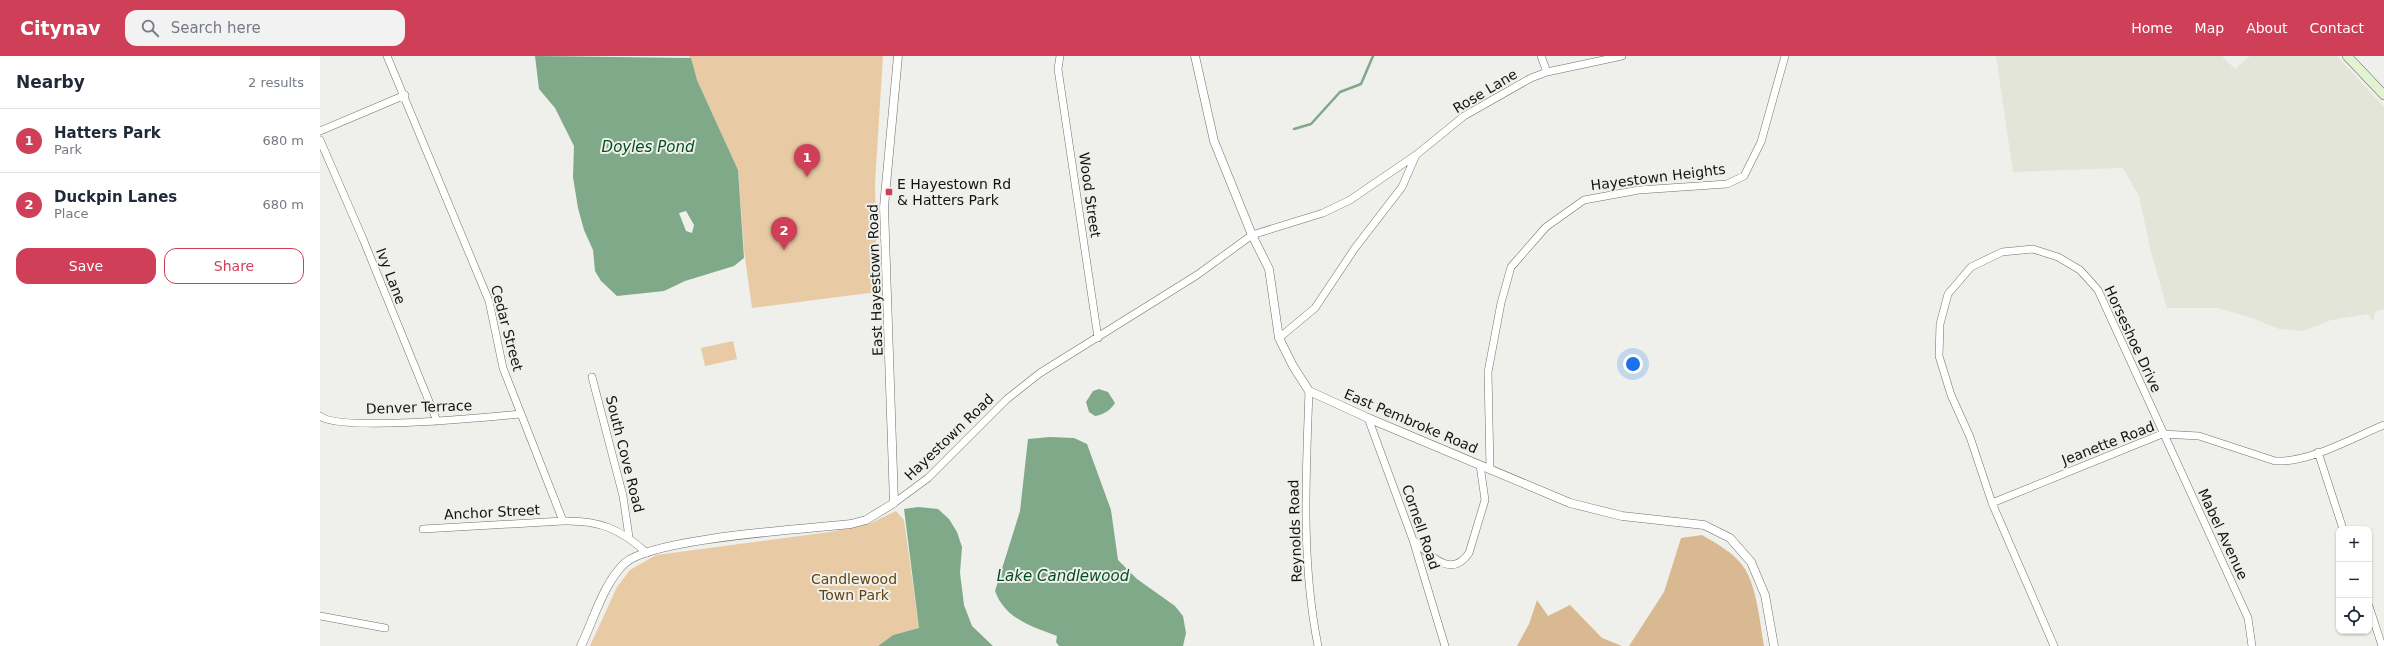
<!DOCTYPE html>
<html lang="en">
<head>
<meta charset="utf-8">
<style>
  :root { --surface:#fff; --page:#f2f2f3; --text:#1f2937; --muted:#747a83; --line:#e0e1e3; --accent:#cf3f57 }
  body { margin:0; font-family:"DejaVu Sans",sans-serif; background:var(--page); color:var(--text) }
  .controls { position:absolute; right:12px; bottom:12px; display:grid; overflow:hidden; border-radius:8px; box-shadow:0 1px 3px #0004 }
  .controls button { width:36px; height:36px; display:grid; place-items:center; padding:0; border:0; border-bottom:1px solid var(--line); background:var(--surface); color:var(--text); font:20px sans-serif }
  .you { position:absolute; left:1313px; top:308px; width:14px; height:14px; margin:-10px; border:3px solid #fff; border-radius:50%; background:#1a73e8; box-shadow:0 0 0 6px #1a73e833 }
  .badge { display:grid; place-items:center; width:26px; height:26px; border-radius:50%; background:var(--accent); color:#fff; font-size:13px; font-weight:700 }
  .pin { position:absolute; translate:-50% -33px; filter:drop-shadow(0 1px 2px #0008) }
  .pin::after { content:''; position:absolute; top:21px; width:14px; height:12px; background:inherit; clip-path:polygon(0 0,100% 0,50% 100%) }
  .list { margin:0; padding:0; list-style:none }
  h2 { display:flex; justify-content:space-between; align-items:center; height:52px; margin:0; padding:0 16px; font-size:17px }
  h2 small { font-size:13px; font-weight:400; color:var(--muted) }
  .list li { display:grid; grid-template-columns:26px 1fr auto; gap:12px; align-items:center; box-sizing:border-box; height:64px; padding:0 16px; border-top:1px solid var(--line) }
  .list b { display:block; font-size:15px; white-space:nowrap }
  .list p { margin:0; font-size:13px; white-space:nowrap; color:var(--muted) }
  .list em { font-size:13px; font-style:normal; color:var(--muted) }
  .actions { display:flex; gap:8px; padding:12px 16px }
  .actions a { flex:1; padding:9px 0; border:1px solid var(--accent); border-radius:12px; text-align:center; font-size:14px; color:var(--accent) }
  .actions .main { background:var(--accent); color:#fff }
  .icon { flex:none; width:22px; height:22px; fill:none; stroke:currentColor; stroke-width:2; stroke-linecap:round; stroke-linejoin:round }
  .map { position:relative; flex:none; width:2064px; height:590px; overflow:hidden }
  header { display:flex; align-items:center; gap:24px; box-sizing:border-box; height:56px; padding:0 20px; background:var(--accent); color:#fff }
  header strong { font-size:19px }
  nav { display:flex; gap:22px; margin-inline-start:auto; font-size:14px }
  .search { width:280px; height:36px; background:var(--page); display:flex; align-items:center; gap:10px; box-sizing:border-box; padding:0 14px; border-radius:12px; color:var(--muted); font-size:15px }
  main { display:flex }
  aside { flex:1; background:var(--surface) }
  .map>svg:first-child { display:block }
  .built { fill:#e4e5d9 }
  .green { fill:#e8caa4 }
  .forest { fill:#d9b991 }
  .water { fill:#7fa989; fill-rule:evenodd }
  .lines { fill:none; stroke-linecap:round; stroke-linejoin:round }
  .stream { stroke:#7fa989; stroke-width:2.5 }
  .minor-casing { stroke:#6f706c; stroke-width:8 }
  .tertiary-casing { stroke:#6f706c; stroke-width:9 }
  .secondary-casing { stroke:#6f706c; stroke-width:10 }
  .minor { stroke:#fff; stroke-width:7 }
  .tertiary { stroke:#fff; stroke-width:8 }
  .secondary { stroke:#e1f3d0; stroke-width:9 }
  .poi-dot { fill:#cf3f57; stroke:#eff0eb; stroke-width:1.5 }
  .labels { text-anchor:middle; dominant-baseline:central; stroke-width:4; stroke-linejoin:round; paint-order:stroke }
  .street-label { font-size:14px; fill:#131312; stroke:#eff0eb }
  .poi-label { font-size:14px; fill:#131312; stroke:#eff0eb; text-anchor:start }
  .park-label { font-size:14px; fill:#624312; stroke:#eff0eb }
  .water-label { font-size:15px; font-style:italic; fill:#044c23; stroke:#eff0eb }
</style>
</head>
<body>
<header>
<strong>Citynav</strong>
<div class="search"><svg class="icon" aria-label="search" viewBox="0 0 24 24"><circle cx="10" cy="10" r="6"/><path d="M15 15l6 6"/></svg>Search here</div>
<nav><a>Home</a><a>Map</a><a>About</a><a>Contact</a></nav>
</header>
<main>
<aside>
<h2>Nearby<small>2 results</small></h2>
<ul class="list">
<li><span class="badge">1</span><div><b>Hatters Park</b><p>Park</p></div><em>680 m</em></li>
<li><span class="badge">2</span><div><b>Duckpin Lanes</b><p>Place</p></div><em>680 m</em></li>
</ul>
<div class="actions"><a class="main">Save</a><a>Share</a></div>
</aside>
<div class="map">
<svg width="2064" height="590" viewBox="0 0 2064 590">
  <rect width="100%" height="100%" fill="#eff0eb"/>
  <path class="built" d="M 1676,0 L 1902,0 L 1915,13 L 1930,0 L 2017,0 L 2064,51 L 2064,253 L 2055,255 L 2053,266 L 2048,258 L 2011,264 L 1984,275 L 1959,273 L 1926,260 L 1897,252 L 1847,252 L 1831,196 L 1819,140 L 1803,112 L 1693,116 Z"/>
  <path class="green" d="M 369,0 L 563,0 L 555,127 L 557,236 L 432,252 L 424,194 L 418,114 L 377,24 Z
    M 413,285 L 417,303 L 385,310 L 381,292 Z
    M 576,455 L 584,464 L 599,572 L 573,579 L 558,590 L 270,590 L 297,531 L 310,514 L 336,499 L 510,476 L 551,467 Z"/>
  <path class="forest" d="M 1382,479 C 1397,488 1415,497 1425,513 C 1437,533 1440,567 1444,590 L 1309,590 L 1344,536 L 1361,482 Z
    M 1217,544 L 1228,560 L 1250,549 L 1282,582 L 1302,590 L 1197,590 L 1209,568 Z"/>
  <path class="water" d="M 215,0 L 371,2 L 377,24 L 418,114 L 424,202 L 414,210 L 365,225 L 344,235 L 297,240 L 281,225 L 275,215 L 273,194 L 264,174 L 258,152 L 253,121 L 254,90 L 235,52 L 219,33 ZM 366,155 L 374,169 L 372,177 L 366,175 L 359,157 Z
    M 779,333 L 788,336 L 795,347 C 791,354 783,359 775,360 L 769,356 L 766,346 L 773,335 Z
    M 730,381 L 754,382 L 767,388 L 791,454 L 798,504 L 817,523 L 855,550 L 863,560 L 866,577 L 863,590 L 739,590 L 736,586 L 737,580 C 713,571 685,563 675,535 L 700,455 L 708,383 Z
    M 598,451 L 618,453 L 629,463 L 637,476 L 642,491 L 640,517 L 644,549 L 652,570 L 673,590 L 558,590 L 573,579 L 599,572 L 584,453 Z"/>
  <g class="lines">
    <path class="stream" d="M 974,73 L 991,68 L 1020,36 L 1041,28 L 1053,0"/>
    <defs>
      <path id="minor" d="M 67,0 L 169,245 L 183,312 L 243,465 C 280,464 300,473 327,497
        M 740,0 L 738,13 L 778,282
        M 1221,0 L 1227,16
        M 0,75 L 85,39
        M 0,84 L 43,183 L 117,365
        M 959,282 L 995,252 L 1035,192 L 1082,131 L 1096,99
        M 272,321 L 303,440 L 309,481
        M 989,335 C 986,420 981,505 998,590
        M 0,360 C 19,376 169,361 200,358
        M 1048,362 L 1093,484 L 1125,590
        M 1998,396 L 2023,473
        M 1170,413 L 1168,316 L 1181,247 L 1191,211 L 1226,171 L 1264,144 L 1319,134 L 1407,128 L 1424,120 L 1441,86 L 1465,0
        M 574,447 L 608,422 L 687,343 L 720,317 L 877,219 L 932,179 L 1003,157 L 1030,144 L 1096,99 L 1144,60 L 1211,22 L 1227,16 L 1302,0
        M 1672,447 L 1842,378 L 1879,380 L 1955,405 C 1989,407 2032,382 2064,369
        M 103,473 L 243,465
        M 1093,484 C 1109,498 1131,524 1149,497 L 1165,444 L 1160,409
        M 2049,550 L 2062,590
        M 0,560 L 65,572
        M 1734,590 L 1672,447 L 1650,381 L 1631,339 L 1619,300 L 1620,268 L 1628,238 L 1651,211 L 1682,196 L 1713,193 L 1738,201 L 1760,214 L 1778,234 L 1928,562 L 1932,590"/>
      <path id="tertiary" d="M 875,0 L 894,85 L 932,179 L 949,213 L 959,282 L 973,310 L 989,335 L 1048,362 L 1250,447 L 1302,460 L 1384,469 L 1410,482 L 1431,506 L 1445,539 L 1454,590
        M 261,590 C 273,565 284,526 305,507 C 333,482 486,473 531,468 L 546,464 L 574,447 L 564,151 L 578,0"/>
      <path id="secondary" d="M 2027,0 L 2064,39"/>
    </defs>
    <use href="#minor" class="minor-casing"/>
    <use href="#tertiary" class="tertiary-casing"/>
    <use href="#secondary" class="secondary-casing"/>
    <use href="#minor" class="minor"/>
    <use href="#tertiary" class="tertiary"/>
    <use href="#secondary" class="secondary"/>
  </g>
  <rect class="poi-dot" x="565" y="132" width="8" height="8" rx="2"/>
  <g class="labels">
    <g class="street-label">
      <text transform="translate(1165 35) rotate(-31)">Rose Lane</text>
      <text transform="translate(1338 121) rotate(-7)">Hayestown Heights</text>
      <text transform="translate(770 139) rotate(82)">Wood Street</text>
      <text transform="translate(71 220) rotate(69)">Ivy Lane</text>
      <text transform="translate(555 224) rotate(-92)">East Hayestown Road</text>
      <text transform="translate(187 272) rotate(75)">Cedar Street</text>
      <text transform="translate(1813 283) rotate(65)">Horseshoe Drive</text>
      <text transform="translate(99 351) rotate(-2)">Denver Terrace</text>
      <text transform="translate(1091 365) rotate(23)">East Pembroke Road</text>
      <text transform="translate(629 381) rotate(-44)">Hayestown Road</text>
      <text transform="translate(1788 387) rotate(-21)">Jeanette Road</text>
      <text transform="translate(305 398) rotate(76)">South Cove Road</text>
      <text transform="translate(172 456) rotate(-3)">Anchor Street</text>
      <text transform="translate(1101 471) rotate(71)">Cornell Road</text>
      <text transform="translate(975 475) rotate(-92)">Reynolds Road</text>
      <text transform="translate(1903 478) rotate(65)">Mabel Avenue</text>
    </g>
    <g class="poi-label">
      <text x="577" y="128">E Hayestown Rd<tspan x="577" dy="16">&amp; Hatters Park</tspan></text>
    </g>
    <g class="park-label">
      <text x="534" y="523">Candlewood<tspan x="534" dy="16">Town Park</tspan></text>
    </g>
    <g class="water-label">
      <text x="328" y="91">Doyles Pond</text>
      <text x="743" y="520">Lake Candlewood</text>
    </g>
  </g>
</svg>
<div class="controls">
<button>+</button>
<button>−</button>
<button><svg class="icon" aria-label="locate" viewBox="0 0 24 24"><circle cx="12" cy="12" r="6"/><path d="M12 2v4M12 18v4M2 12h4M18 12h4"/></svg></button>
</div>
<div class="you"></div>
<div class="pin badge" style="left:487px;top:121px">1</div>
<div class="pin badge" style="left:464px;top:194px">2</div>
</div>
</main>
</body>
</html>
